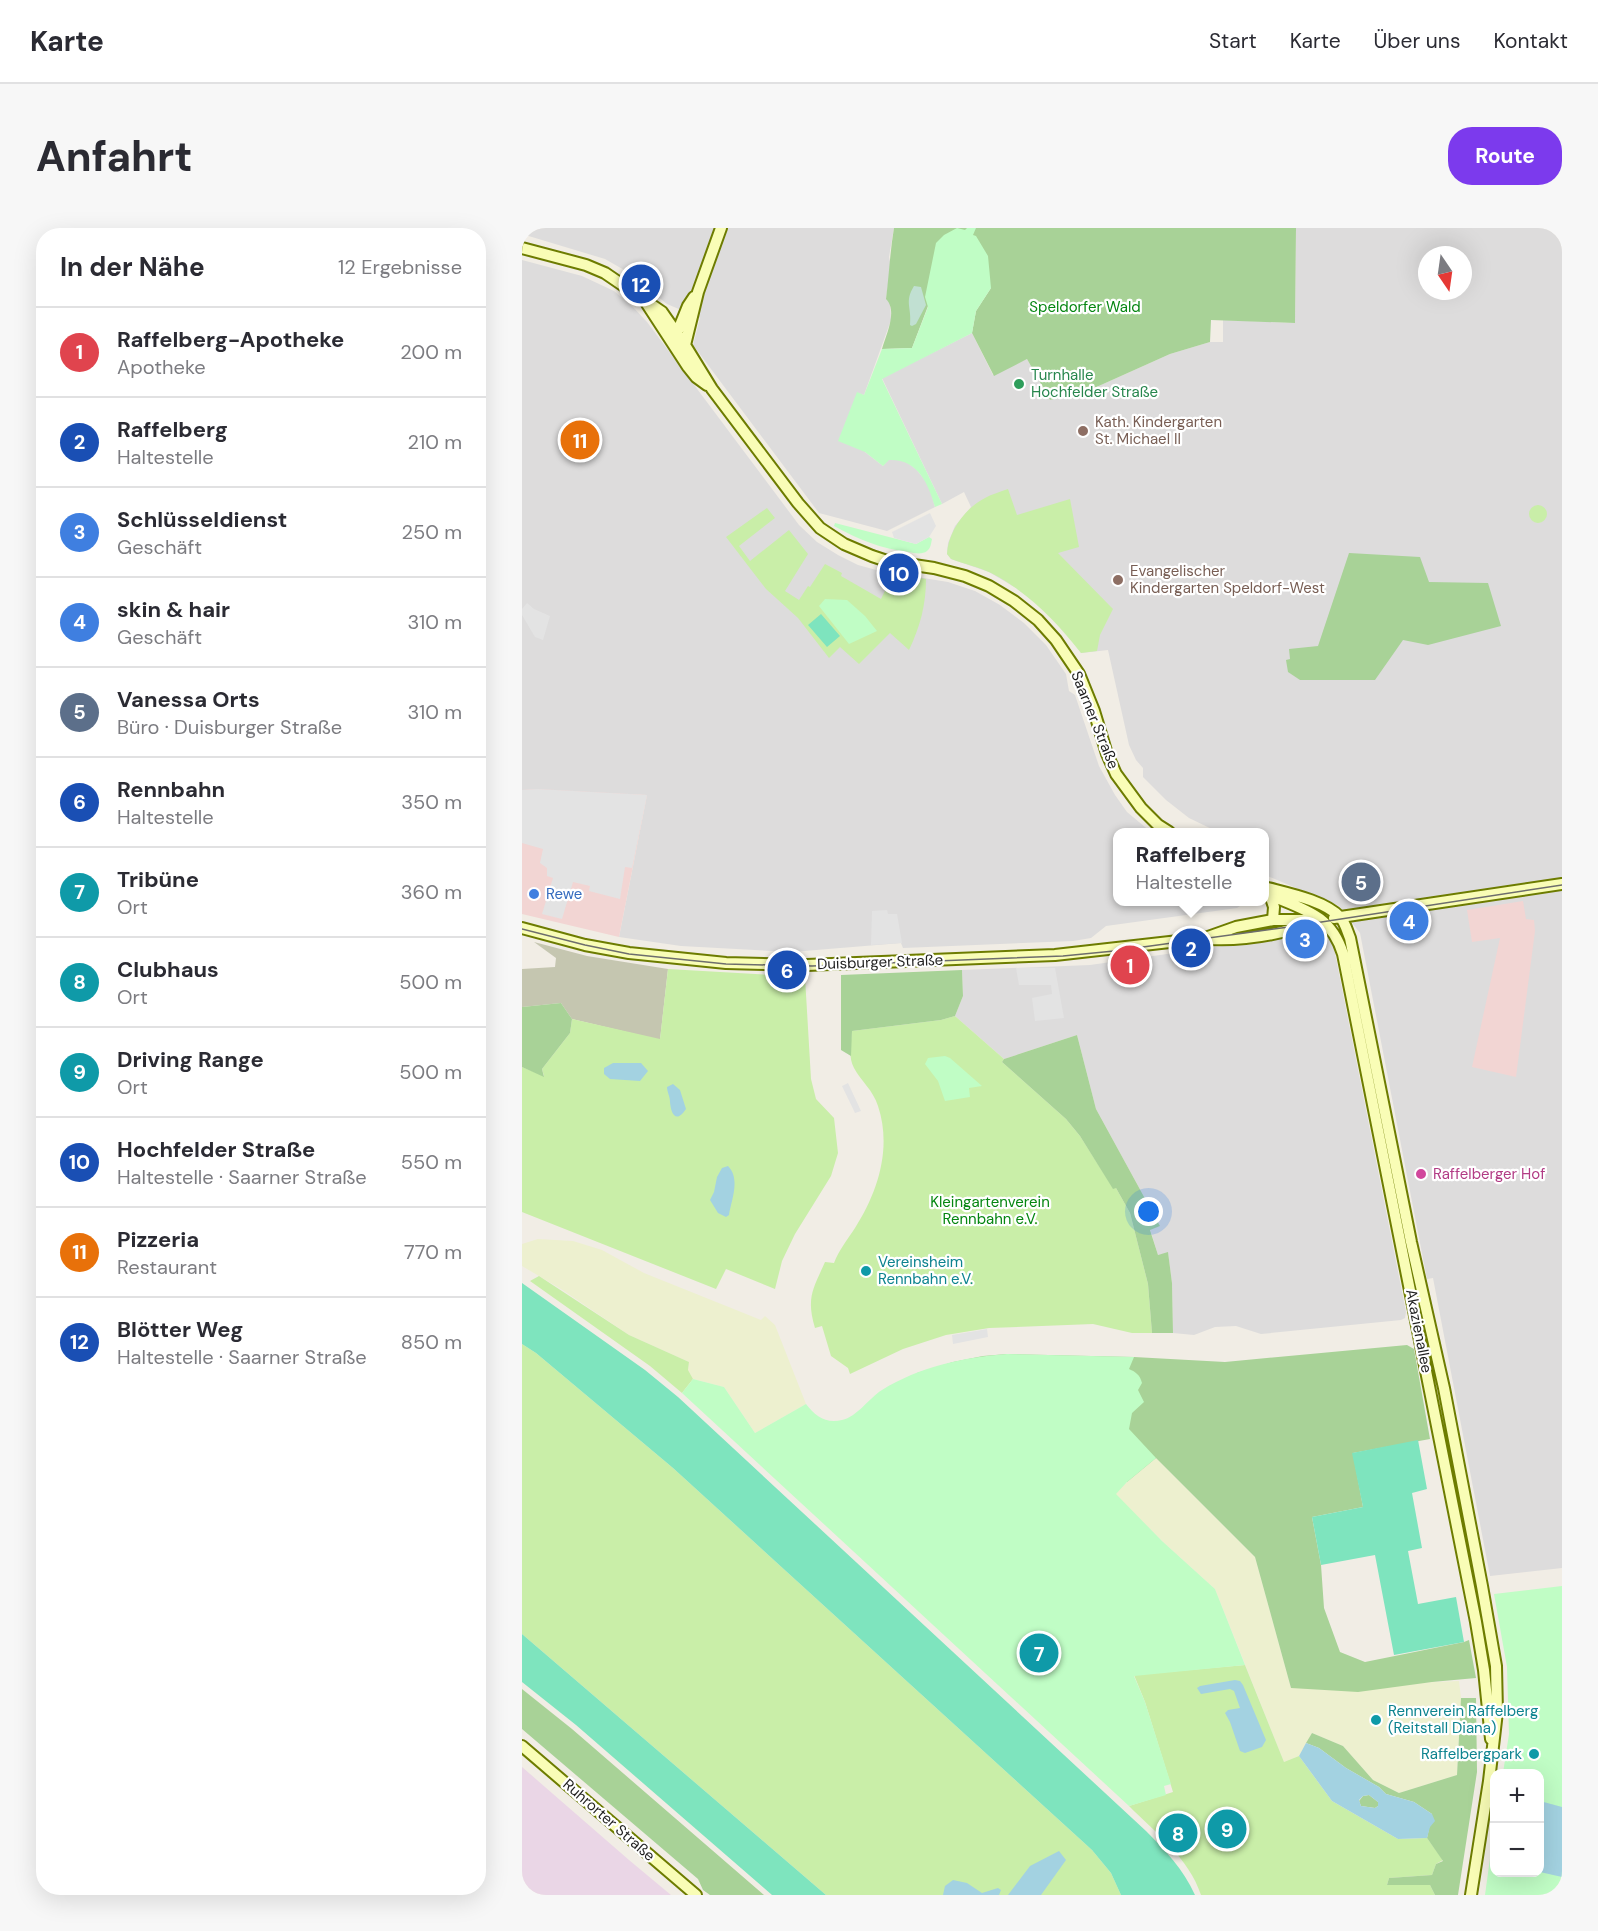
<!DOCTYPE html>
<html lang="de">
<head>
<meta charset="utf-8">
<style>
  :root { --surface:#fff; --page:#f7f7f7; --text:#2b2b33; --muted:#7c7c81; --line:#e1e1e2; --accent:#7c3aed }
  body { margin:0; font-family:"DM Sans",sans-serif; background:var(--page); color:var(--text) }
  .controls { position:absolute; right:18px; bottom:18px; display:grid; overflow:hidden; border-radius:12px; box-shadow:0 6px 24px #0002 }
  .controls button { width:54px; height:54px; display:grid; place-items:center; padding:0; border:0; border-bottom:2px solid var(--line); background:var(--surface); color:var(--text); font:30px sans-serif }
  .compass { position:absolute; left:896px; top:18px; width:54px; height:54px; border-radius:50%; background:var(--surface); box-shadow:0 6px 24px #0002; rotate:167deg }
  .you { position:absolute; left:627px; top:984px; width:21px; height:21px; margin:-15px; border:4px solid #fff; border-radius:50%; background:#1a73e8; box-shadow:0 0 0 9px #1a73e833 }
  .badge { display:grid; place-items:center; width:39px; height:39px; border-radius:50%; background:var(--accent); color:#fff; font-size:20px; font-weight:700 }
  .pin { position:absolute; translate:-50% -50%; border:3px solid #fff; box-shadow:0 2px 6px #0006 }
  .popup { position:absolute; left:591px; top:600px; width:156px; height:78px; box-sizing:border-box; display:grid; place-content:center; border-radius:12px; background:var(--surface); filter:drop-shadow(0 2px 4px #0005); font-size:20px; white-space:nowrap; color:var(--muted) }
  .popup b { font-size:22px; color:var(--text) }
  .popup::after { content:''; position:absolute; left:50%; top:100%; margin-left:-12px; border:12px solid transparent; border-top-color:var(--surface) }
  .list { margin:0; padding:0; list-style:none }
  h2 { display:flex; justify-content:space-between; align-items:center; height:78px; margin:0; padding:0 24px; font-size:26px }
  h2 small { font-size:20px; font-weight:400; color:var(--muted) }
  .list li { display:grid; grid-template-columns:39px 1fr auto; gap:18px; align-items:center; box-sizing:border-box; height:90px; padding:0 24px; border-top:2px solid var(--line) }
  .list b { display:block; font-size:22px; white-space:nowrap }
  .list p { margin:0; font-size:20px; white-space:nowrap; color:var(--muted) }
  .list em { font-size:20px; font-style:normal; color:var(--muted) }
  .map { position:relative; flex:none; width:1040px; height:1667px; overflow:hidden; border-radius:24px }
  header { display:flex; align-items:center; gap:36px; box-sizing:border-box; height:84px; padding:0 30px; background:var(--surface); border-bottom:2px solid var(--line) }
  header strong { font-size:28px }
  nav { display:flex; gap:33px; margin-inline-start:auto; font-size:21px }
  .intro { display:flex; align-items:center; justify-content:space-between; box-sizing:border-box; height:144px; padding:0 36px }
  h1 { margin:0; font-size:42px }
  .button { padding:15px 27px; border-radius:24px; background:var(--accent); color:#fff; font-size:21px; font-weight:700 }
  main { display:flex; gap:36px; padding:0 36px }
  aside { flex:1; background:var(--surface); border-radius:24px; box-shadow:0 6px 24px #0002 }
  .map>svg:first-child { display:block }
  .residential { fill:#dddcdc; fill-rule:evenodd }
  .commercial { fill:#f2d5d3 }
  .industrial { fill:#ead6e6 }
  .construction { fill:#c5c6b0 }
  .farmland { fill:#edf0cf }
  .grass { fill:#c9eea8 }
  .forest { fill:#a8d297 }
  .wetland { fill:#c1e0d2 }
  .park { fill:#c0fdc5 }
  .pitch { fill:#7ee4be }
  .parking { fill:#e3e3e3 }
  .water { fill:#a3d2e1; fill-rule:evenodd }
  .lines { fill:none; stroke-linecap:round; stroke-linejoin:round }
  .secondary-casing { stroke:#6d7c00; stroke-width:14 }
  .secondary { stroke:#f9fdb6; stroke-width:10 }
  .tram { stroke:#6d6d6d; stroke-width:1.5 }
  .leisure-dot { fill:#2e9e5b; stroke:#fff; stroke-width:2 }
  .education-dot { fill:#8d6e63; stroke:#fff; stroke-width:2 }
  .shop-dot { fill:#3f7fe0; stroke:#fff; stroke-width:2 }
  .hotel-dot { fill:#d1479c; stroke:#fff; stroke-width:2 }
  .culture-dot { fill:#0f9aa8; stroke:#fff; stroke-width:2 }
  .labels { text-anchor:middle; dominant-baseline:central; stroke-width:4.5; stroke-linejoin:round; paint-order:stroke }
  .park-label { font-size:15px; fill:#058611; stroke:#fff }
  .leisure-label { font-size:15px; fill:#27864d; stroke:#fff; text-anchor:start }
  .education-label { font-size:15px; fill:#785e54; stroke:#fff; text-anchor:start }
  .street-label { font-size:15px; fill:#1f1f1f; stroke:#fff }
  .shop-label { font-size:15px; fill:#366cbe; stroke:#fff; text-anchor:start }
  .hotel-label { font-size:15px; fill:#b23c85; stroke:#fff; text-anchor:start }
  .culture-label { font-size:15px; fill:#0d838f; stroke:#fff; text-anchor:start }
</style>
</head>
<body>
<header>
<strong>Karte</strong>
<nav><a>Start</a><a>Karte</a><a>Über uns</a><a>Kontakt</a></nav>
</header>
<div class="intro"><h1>Anfahrt</h1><a class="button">Route</a></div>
<main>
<aside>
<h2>In der Nähe<small>12 Ergebnisse</small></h2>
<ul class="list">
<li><span class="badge" style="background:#e0444e">1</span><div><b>Raffelberg-Apotheke</b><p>Apotheke</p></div><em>200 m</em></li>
<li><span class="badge" style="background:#1a4fb4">2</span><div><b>Raffelberg</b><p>Haltestelle</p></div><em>210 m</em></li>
<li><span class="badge" style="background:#3f7fe0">3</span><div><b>Schlüsseldienst</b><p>Geschäft</p></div><em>250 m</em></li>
<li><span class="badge" style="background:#3f7fe0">4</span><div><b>skin &amp; hair</b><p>Geschäft</p></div><em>310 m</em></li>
<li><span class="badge" style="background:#5c6f8a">5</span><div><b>Vanessa Orts</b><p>Büro · Duisburger Straße</p></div><em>310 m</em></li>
<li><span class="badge" style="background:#1a4fb4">6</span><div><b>Rennbahn</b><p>Haltestelle</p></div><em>350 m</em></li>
<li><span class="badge" style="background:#0f9aa8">7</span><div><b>Tribüne</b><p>Ort</p></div><em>360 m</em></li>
<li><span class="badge" style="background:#0f9aa8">8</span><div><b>Clubhaus</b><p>Ort</p></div><em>500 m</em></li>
<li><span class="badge" style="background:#0f9aa8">9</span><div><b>Driving Range</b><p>Ort</p></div><em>500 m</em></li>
<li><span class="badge" style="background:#1a4fb4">10</span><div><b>Hochfelder Straße</b><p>Haltestelle · Saarner Straße</p></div><em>550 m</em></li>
<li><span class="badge" style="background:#e8710a">11</span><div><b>Pizzeria</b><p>Restaurant</p></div><em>770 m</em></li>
<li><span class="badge" style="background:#1a4fb4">12</span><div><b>Blötter Weg</b><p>Haltestelle · Saarner Straße</p></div><em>850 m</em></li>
</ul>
</aside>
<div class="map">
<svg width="1040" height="1667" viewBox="0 0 1040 1667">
  <rect width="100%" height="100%" fill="#f1ede5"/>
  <path class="residential" d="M 0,0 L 372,0 L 367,29 L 369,38 L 364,70 L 368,74 L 369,92 L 342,167 L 336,165 L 343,224 L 361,238 L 366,232 L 376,232 L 383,233 L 394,241 L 407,257 L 413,279 L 365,303 L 297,285 L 171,117 L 178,90 L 145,76 L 104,43 L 83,31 L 0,6 Z
    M 774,0 L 1040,0 L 1040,1340 L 968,1348 L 911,1050 L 905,1051 L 838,705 L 817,678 L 743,647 L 742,604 L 696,604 L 667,590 L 644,572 L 621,549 L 621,540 L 614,532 L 607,517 L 586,422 L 559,425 L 540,400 L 520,380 L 494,360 L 467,344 L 429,331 L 425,326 L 426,315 L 433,298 L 449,279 L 442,264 L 420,276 L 360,150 L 450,105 L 471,147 L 505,131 L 528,172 L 570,161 L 648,126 L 688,114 L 701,114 L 701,92 L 773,95 ZM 905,27 L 941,27 L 941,63 L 905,63 Z
    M 0,32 L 60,48 L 92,63 L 111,79 L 125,94 L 277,297 L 295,314 L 316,327 L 336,337 L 358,343 L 426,354 L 453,363 L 478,377 L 502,395 L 524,417 L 544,446 L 547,463 L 553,467 L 577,538 L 593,567 L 605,584 L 629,604 L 596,604 L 596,674 L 722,674 L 721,676 L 715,680 L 584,698 L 569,710 L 551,713 L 381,720 L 379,715 L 270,724 L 159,718 L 97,709 L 125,567 L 0,562 Z
    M 793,705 L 803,706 L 810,713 L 812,720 L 884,1084 L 883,1090 L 879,1092 L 739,1106 L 714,1098 L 693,1099 L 672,1107 L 651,1105 L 650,1055 L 646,1025 L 636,1027 L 628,1001 L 638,998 L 574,881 L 555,807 L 482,831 L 433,788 L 441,768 L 440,742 L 568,737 Z"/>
  <path class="commercial" d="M 15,561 L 125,567 L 97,709 L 0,686 L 0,562 Z
    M 1001,673 L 1004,691 L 1012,692 L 1013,703 L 994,849 L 950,839 L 978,710 L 950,714 L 945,682 Z"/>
  <path class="industrial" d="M 0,1539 L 107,1632 L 149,1667 L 0,1667 Z"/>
  <path class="construction" d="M 12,714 L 65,728 L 146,741 L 138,812 L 50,791 L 39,775 L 0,779 L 0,741 L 33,739 L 34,730 Z"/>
  <path class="farmland" d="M 16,1011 L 51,1013 L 80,1022 L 122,1045 L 239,1092 L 243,1088 L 253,1097 L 284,1176 L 233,1205 L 202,1159 L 171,1151 L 166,1142 L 167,1134 L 107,1107 L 39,1061 L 0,1038 L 0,1016 Z
    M 634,1230 L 733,1329 L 769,1460 L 937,1453 L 939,1470 L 935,1547 L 877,1565 L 851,1552 L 821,1518 L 790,1505 L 777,1528 L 762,1534 L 693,1361 L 640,1313 L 593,1266 L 605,1254 Z"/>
  <path class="grass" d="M 486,261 L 495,287 L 548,271 L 557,319 L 536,325 L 591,381 L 578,407 L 575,423 L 559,425 C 534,393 506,364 469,345 C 457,339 442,336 429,331 L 425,326 C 426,304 443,280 463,270 C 470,266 478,264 486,261 Z
    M1007 286a9 9 0 1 1 18 0a9 9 0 1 1-18 0Z
    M 245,280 L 253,290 L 217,318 L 228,333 L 267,302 L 286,326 L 263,363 L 277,372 L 286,358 L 288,359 L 303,336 L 320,345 L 319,348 L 359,371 L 371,346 L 404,351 C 404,377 398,399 387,422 L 368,405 L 337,436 L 318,419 L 307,430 L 276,390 L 244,361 L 204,309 Z
    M 146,741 L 283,749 L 289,851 L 294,871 L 312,890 L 316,925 L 309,948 L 273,1006 L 260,1033 L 253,1061 L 204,1041 L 194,1061 L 0,984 L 0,839 L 22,848 L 20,841 L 48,805 L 50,791 L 138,811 Z
    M 433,788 L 482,831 L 480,834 L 544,891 L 558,908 L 591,960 L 594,960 L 608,985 L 626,1056 L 630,1105 L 610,1105 L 571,1096 L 467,1100 L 424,1107 L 381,1121 L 328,1146 L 326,1140 L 309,1128 L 300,1098 L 293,1100 C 284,1070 291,1061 303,1034 L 312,1035 C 317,1022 325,1012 333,1000 C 356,964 370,920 356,878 C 351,862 339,853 332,840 C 326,829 329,815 330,803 L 419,792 Z
    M 17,1048 L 107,1107 L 167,1134 L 166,1142 L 171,1151 L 160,1165 L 128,1138 L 8,1053 Z
    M 0,1116 L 14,1125 L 151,1240 L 570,1622 L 589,1645 L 599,1667 L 304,1667 L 0,1406 Z
    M 723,1437 L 762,1534 L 777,1528 L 810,1573 L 876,1611 L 905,1610 L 921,1632 L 914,1636 L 910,1647 L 867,1650 L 865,1657 L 908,1657 L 913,1667 L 679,1667 C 667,1630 633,1604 607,1578 L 651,1564 L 623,1474 L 612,1447 Z"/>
  <path class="forest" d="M 372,0 L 774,0 L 773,95 L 689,92 L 688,114 L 648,126 L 570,161 L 528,172 L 505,131 L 472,148 L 450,105 L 454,83 L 469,60 L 406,78 L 390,120 L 360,121 C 364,107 376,83 364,71 C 367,47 368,24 372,0 Z
    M 827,325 L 898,329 L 907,354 L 966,355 L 979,398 L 906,417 L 881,412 L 853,452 L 778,452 L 766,444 L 764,432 L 768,431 L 767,421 L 796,418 Z
    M 440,742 L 441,768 L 433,788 L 419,792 L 330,803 L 329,828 L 319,822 L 319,747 Z
    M 39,775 L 50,791 L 48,805 L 20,841 L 22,849 L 0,839 L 0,779 Z
    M 555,807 L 574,881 L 638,998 L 628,1002 L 636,1027 L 646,1024 L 650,1055 L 651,1105 L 630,1105 L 626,1056 L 608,985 L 594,960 L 591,961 L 558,908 L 544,891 L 480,834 L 482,831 Z
    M 885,1117 L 892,1121 L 908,1211 L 831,1225 L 841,1279 L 790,1289 L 799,1337 L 802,1380 L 818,1424 L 843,1434 L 942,1414 L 947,1412 L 954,1450 L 910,1454 L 836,1464 L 769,1460 L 733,1329 L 634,1230 L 605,1254 L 395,1145 L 431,1134 L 461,1128 L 485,1126 L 612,1129 L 703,1134 Z
    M 0,1461 L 50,1501 L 242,1667 L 188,1667 L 181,1662 L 176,1651 L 0,1501 Z
    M 939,1470 L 954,1470 L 955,1544 L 936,1667 L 913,1667 L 908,1657 L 865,1657 L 867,1650 L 910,1647 L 914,1636 L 921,1633 L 905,1610 L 910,1586 L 892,1574 L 864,1566 L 857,1559 L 824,1540 L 797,1520 L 784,1515 L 790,1505 L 821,1518 L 851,1552 L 877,1565 L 935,1547 Z
    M 847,1567 L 856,1574 L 856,1578 L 853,1580 L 839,1578 L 837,1573 L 841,1568 Z"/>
  <path class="wetland" d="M 392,58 L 399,59 L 404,77 L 394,96 L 390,98 L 388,97 C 390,79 382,74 392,58 Z"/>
  <path class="park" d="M 435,0 L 443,2 L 445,0 L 454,0 L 451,7 L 454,8 L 466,28 L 469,60 L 454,83 L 450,105 L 360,151 L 420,276 L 413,279 C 406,255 396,231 367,232 L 361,238 L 343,224 L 316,213 L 335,164 L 342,167 L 360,121 L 390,120 L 406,79 L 403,69 L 414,15 L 422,7 Z
    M 313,295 L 394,316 L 407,309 L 410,311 C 409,315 409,320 405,323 C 400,327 392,325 387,324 C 359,321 336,311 312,298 Z
    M 303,371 L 325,372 L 343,388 L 355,403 L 327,416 L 297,378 Z
    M 423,828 L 428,830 L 460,858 L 447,860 L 448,869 L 423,873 L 416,853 L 403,836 L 406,830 Z
    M 485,1126 L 612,1129 L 607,1141 C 614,1144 618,1147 620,1155 L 616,1162 L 622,1174 L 610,1185 L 607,1201 L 634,1230 L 605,1254 L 594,1266 L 640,1313 L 693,1361 L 723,1437 L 612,1448 L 623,1474 L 649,1556 L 642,1558 L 644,1567 L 607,1578 L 160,1165 L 171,1151 L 202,1159 L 233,1205 L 284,1176 C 293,1188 304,1196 320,1192 C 335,1189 347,1170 360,1162 C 397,1139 442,1129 485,1126 Z
    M 1040,1358 L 1040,1667 L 963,1667 L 972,1601 L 972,1644 L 1017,1644 L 1017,1546 L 981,1545 L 987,1506 L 985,1439 L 972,1366 Z"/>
  <path class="pitch" d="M 299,386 L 318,408 L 305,419 L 286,397 Z
    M 0,1055 L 123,1142 L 156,1169 L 624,1603 C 644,1623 661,1641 673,1667 L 599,1667 L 589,1645 L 570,1622 L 151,1240 L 14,1125 L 0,1116 Z
    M 896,1212 L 905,1261 L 890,1265 L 900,1320 L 886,1323 L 896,1376 L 934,1369 L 942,1414 L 872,1427 L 853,1327 L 799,1337 L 790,1289 L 841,1279 L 830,1225 Z
    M 0,1406 L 304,1667 L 250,1667 L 54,1497 L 0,1454 Z"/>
  <path class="parking" d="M 408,285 L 414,298 L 407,309 L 394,316 L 372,310 L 370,304 Z
    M 5,375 L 12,381 L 28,388 L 21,412 L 13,409 L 0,387 L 0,381 Z
    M 15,561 L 125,567 L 110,640 L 103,639 L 98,671 L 67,663 L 68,658 L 51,654 L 40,691 L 20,686 L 31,650 L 25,648 L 25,640 L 18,635 L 21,621 L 0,615 L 0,562 Z
    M 365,682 L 366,686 L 375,686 L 380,715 L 349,717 L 350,683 Z
    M 494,740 L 533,740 L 542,790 L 513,793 L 510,770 L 530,766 L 529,757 L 497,757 Z
    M 326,855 L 339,883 L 333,885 L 320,858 Z
    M 465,1101 L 466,1109 L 431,1116 L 430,1107 Z"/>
  <path class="water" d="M 91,835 L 119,835 L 126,843 L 118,853 L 88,851 L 82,846 L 82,840 Z
    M 151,856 L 158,862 L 164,881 C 154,896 149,886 148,874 C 148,868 145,864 145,859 Z
    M 206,938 C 219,951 209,973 207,987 L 204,989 L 196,985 L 188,972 L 192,964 L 195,949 L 200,940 Z
    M 713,1452 L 718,1453 L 721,1457 L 744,1512 L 740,1519 L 723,1525 L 718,1523 L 708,1494 L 703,1485 L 706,1482 L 718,1480 L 712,1463 L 708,1461 L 679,1466 L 675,1460 L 678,1458 Z
    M 784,1515 L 797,1520 L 824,1540 L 857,1559 L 864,1566 L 892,1574 L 910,1586 L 913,1593 L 908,1599 L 905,1610 L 876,1611 L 810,1573 L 777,1528 ZM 847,1567 L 856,1574 L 856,1578 L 853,1580 L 839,1578 L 837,1572 L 841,1568 Z
    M 1018,1573 L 1040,1579 L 1040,1649 L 1018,1644 Z
    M 537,1623 L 544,1632 L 519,1667 L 486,1667 L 508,1638 Z
    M 431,1652 L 445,1655 L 460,1665 L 476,1660 L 479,1662 L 477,1667 L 421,1667 L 423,1658 Z"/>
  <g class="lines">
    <defs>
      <path id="secondary" d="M 0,20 L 64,37 L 83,45 L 140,84 L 163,117 L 190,161 L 276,275 L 298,300 L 322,316 L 350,328 L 365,333 L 412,340 L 443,348 L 467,358 L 492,373 L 516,392 L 534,412 L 557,446 L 572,483 L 585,526 L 594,546 L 619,580 L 636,597 L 647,604
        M 125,76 L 166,139 L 174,149 L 185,157
        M 155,105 L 166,78 L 172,69
        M 163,117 L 176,64 L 199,0
        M 742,659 C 764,665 802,672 818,689 C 823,694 825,703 828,710 L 889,1014 L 922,1160 L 960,1358 L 974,1438 L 975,1484 L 967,1553 L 949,1667
        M 743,663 L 748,667 C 783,682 809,687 821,726 L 954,1394 L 962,1442 L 969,1511
        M 748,667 L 752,679 L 751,692
        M 812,690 L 1040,656
        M 0,700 L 63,717 L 107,725 L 204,735 L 285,737 L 533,727 L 683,710 L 714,699 L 751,692 L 798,692
        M 686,711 C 722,713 760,706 794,694
        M 0,1518 L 174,1667"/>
    </defs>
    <use href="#secondary" class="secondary-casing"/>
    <use href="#secondary" class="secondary"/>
    <path class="tram" d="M 0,701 L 63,717 L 107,726 L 204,736 L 290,738 L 541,728 L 592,723 L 767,699 L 1040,657"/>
  </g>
  <circle class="leisure-dot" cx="497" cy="156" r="6"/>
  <g class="education-dot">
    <circle cx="561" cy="203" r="6"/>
    <circle cx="596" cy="352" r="6"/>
  </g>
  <circle class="shop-dot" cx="12" cy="666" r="6"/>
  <circle class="hotel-dot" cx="899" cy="946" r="6"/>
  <g class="culture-dot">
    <circle cx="344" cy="1043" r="6"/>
    <circle cx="854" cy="1492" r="6"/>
    <circle cx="1012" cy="1526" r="6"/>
  </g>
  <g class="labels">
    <g class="park-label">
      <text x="563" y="79">Speldorfer Wald</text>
      <text x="468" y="974">Kleingartenverein<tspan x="468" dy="17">Rennbahn e.V.</tspan></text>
    </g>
    <g class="leisure-label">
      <text x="509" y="147">Turnhalle<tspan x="509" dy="17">Hochfelder Straße</tspan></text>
    </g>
    <g class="education-label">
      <text x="573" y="194">Kath. Kindergarten<tspan x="573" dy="17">St. Michael II</tspan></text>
      <text x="608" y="343">Evangelischer<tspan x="608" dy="17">Kindergarten Speldorf-West</tspan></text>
    </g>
    <g class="street-label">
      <text transform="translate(573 492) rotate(68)">Saarner Straße</text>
      <text transform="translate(358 734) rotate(-2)">Duisburger Straße</text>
      <text transform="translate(897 1103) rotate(79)">Akazienallee</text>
      <text transform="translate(87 1592) rotate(41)">Ruhrorter Straße</text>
    </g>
    <g class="shop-label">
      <text x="24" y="666">Rewe</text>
    </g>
    <g class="hotel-label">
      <text x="911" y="946">Raffelberger Hof</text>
    </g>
    <g class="culture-label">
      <text x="356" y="1034">Vereinsheim<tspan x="356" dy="17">Rennbahn e.V.</tspan></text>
      <text x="866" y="1483">Rennverein Raffelberg<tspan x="866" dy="17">(Reitstall Diana)</tspan></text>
      <text x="1000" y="1526" text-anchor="end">Raffelbergpark</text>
    </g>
  </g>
</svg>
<div class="controls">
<button>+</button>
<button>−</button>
</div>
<svg class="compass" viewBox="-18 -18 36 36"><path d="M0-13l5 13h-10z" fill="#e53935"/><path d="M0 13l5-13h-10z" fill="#7c7c81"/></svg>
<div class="you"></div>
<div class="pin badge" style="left:608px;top:737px;background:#e0444e">1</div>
<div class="pin badge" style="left:669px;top:720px;background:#1a4fb4">2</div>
<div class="popup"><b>Raffelberg</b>Haltestelle</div>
<div class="pin badge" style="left:783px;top:711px;background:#3f7fe0">3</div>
<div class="pin badge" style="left:887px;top:693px;background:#3f7fe0">4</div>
<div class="pin badge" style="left:839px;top:654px;background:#5c6f8a">5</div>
<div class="pin badge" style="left:265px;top:742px;background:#1a4fb4">6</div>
<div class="pin badge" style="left:517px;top:1425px;background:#0f9aa8">7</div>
<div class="pin badge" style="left:656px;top:1605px;background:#0f9aa8">8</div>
<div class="pin badge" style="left:705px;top:1601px;background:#0f9aa8">9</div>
<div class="pin badge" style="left:377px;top:345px;background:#1a4fb4">10</div>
<div class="pin badge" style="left:58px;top:212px;background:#e8710a">11</div>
<div class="pin badge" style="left:119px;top:56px;background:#1a4fb4">12</div>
</div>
</main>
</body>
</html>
